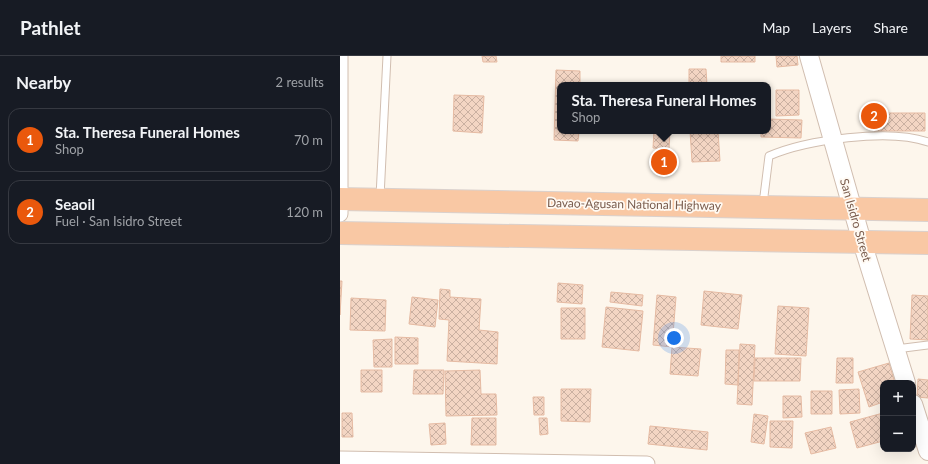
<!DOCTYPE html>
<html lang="en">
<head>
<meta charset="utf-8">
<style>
  :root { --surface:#171b24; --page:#242831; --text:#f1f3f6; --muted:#9ea1a6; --line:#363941; --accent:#ea580c }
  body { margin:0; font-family:Lato,sans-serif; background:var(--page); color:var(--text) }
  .controls { position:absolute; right:12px; bottom:12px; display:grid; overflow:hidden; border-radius:8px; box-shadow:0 4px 16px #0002 }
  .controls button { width:36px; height:36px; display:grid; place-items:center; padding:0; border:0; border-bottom:1px solid var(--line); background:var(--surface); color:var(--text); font:20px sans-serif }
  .you { position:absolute; left:334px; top:282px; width:14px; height:14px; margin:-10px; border:3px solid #fff; border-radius:50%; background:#1a73e8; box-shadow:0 0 0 6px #1a73e833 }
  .badge { display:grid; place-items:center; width:26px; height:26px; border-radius:50%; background:var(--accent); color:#fff; font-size:13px; font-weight:700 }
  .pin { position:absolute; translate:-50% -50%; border:2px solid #fff; box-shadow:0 1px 4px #0006 }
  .popup { position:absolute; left:217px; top:26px; width:214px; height:52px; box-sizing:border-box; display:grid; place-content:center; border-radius:8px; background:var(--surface); filter:drop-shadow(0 1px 3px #0005); font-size:13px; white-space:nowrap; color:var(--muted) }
  .popup b { font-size:15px; color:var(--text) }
  .popup::after { content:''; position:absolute; left:50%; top:100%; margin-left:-8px; border:8px solid transparent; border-top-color:var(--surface) }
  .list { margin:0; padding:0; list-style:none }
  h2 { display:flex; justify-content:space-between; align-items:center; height:52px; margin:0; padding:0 16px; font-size:17px }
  h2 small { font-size:13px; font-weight:400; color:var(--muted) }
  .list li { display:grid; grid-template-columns:26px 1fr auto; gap:12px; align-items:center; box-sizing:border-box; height:64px; margin:0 8px 8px; padding:0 8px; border:1px solid var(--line); border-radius:12px }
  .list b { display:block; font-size:15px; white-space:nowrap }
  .list p { margin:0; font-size:13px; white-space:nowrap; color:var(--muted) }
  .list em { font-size:13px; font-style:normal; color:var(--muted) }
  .map { position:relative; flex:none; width:588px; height:408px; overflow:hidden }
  header { display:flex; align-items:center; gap:24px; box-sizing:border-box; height:56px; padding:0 20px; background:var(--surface); border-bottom:1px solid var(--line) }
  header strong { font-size:19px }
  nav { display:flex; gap:22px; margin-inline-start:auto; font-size:14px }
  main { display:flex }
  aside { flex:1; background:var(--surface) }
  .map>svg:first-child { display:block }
  .building { fill:url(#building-cross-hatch); stroke:#e6bba3 }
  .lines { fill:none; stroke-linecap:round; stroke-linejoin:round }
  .service-casing { stroke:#d1beb0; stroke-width:9 }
  .minor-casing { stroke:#d1beb0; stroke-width:17 }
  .tertiary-casing { stroke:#d1beb0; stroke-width:20 }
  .trunk-casing { stroke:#dad1cd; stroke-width:24 }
  .service { stroke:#fff; stroke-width:7 }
  .minor { stroke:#fff; stroke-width:15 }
  .tertiary { stroke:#fff; stroke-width:18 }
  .trunk { stroke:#f9c8a4; stroke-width:22 }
  .labels { text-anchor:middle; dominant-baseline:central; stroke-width:3.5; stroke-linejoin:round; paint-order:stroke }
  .street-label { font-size:12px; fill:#7a5c4d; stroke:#fffaf3 }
</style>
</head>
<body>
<header>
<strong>Pathlet</strong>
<nav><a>Map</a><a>Layers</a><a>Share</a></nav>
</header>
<main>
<aside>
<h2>Nearby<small>2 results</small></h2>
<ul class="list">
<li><span class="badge">1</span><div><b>Sta. Theresa Funeral Homes</b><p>Shop</p></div><em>70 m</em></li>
<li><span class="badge">2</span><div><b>Seaoil</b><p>Fuel · San Isidro Street</p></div><em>120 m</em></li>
</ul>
</aside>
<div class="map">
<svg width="588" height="408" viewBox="0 0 588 408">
  <defs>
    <pattern id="building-cross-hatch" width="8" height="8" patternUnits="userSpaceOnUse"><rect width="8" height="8" fill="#f3d5c3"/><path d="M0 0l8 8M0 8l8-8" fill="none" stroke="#cab0a1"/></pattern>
  </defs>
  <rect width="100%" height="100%" fill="#fdf6ec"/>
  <path class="building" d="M 142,0 L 156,0 L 157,6 L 143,6 Z
    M 381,0 L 415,0 L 415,6 L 381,6 Z
    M 436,0 L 457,0 L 458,9 L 437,11 Z
    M 349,13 L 366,13 L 367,29 L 349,29 Z
    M 216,14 L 240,15 L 240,29 L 220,29 L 220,75 L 239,75 L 238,85 L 214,84 Z
    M 436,34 L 459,34 L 459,59 L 436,60 Z
    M 114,39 L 144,40 L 142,77 L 113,75 Z
    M 534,57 L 585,57 L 585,75 L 534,75 Z
    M 428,63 L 462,64 L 461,82 L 421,81 L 421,75 L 428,75 Z
    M 314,75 L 330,75 L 329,93 L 313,92 Z
    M 350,75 L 378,75 L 380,105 L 352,106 Z
    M 0,225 L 2,225 L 0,259 Z
    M 218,227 L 243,229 L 242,248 L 217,246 Z
    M 100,233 L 110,234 L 110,241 L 141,243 L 139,274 L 158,276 L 157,308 L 107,305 L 109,264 L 99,263 Z
    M 364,235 L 402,239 L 398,273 L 361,269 Z
    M 271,236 L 303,239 L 302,250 L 270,246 Z
    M 317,239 L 336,241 L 332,291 L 313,289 Z
    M 572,239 L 588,240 L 588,284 L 570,283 Z
    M 72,241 L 98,244 L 95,271 L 69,268 Z
    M 11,242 L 46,244 L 45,275 L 10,274 Z
    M 438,250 L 469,252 L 466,300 L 435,298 Z
    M 266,251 L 303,255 L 299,295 L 262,291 Z
    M 221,252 L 245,252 L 245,283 L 221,283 Z
    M 55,281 L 78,282 L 78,308 L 55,308 Z
    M 52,283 L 52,311 L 34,311 L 33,284 Z
    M 400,288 L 415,289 L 412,349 L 397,348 Z
    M 332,291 L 361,293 L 358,320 L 330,318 Z
    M 386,294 L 399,294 L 398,329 L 385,328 Z
    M 415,302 L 461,302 L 460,325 L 414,325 Z
    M 497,302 L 513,302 L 513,327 L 496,327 Z
    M 549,307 L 555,327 L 543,327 L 543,346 L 529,351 L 518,316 Z
    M 21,314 L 42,314 L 42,336 L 21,336 Z
    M 74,314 L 104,314 L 103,338 L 73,338 Z
    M 140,314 L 141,338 L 156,338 L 157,359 L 106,360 L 105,315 Z
    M 578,323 L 588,324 L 588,342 L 577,341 Z
    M 221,333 L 251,333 L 250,366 L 221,365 Z
    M 519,333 L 520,357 L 500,358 L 499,334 Z
    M 471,335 L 492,335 L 492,358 L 471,358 Z
    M 443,340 L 461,340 L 462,361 L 443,362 Z
    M 193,341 L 204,341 L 204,359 L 194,359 Z
    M 2,357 L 12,357 L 13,381 L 2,381 Z
    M 543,357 L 543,385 L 517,392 L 510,366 Z
    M 414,358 L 428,360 L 424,388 L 411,386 Z
    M 132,362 L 156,362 L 156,389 L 131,389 Z
    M 199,362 L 207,362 L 208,378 L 200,379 Z
    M 430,365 L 453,365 L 452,392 L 430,391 Z
    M 105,367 L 106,388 L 91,389 L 89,368 Z
    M 310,370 L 368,376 L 367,394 L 308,388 Z
    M 491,371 L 496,392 L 471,398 L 465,377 Z"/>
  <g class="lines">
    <defs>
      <path id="service" d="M 40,141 L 47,0
        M 423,148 L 429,100 C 466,84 549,72 588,86
        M 556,293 L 588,289"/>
      <path id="minor" d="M 0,158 L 0,0
        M 0,403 L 307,408"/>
      <path id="tertiary" d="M 469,0 L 522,186 L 566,327
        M 573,348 L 588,395"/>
      <path id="trunk" d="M 0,143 L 588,154
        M 0,177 L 588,187"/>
    </defs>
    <use href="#service" class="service-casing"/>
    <use href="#minor" class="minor-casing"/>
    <use href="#tertiary" class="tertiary-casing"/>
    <use href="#trunk" class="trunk-casing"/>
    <use href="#service" class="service"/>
    <use href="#minor" class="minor"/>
    <use href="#tertiary" class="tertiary"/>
    <use href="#trunk" class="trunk"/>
  </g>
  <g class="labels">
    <g class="street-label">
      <text transform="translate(294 148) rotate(1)">Davao-Agusan National Highway</text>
      <text transform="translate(516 164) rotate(74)">San Isidro Street</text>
    </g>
  </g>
</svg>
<div class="controls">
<button>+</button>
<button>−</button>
</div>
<div class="you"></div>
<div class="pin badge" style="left:324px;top:106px">1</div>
<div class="popup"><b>Sta. Theresa Funeral Homes</b>Shop</div>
<div class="pin badge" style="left:534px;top:60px">2</div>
</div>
</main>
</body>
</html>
